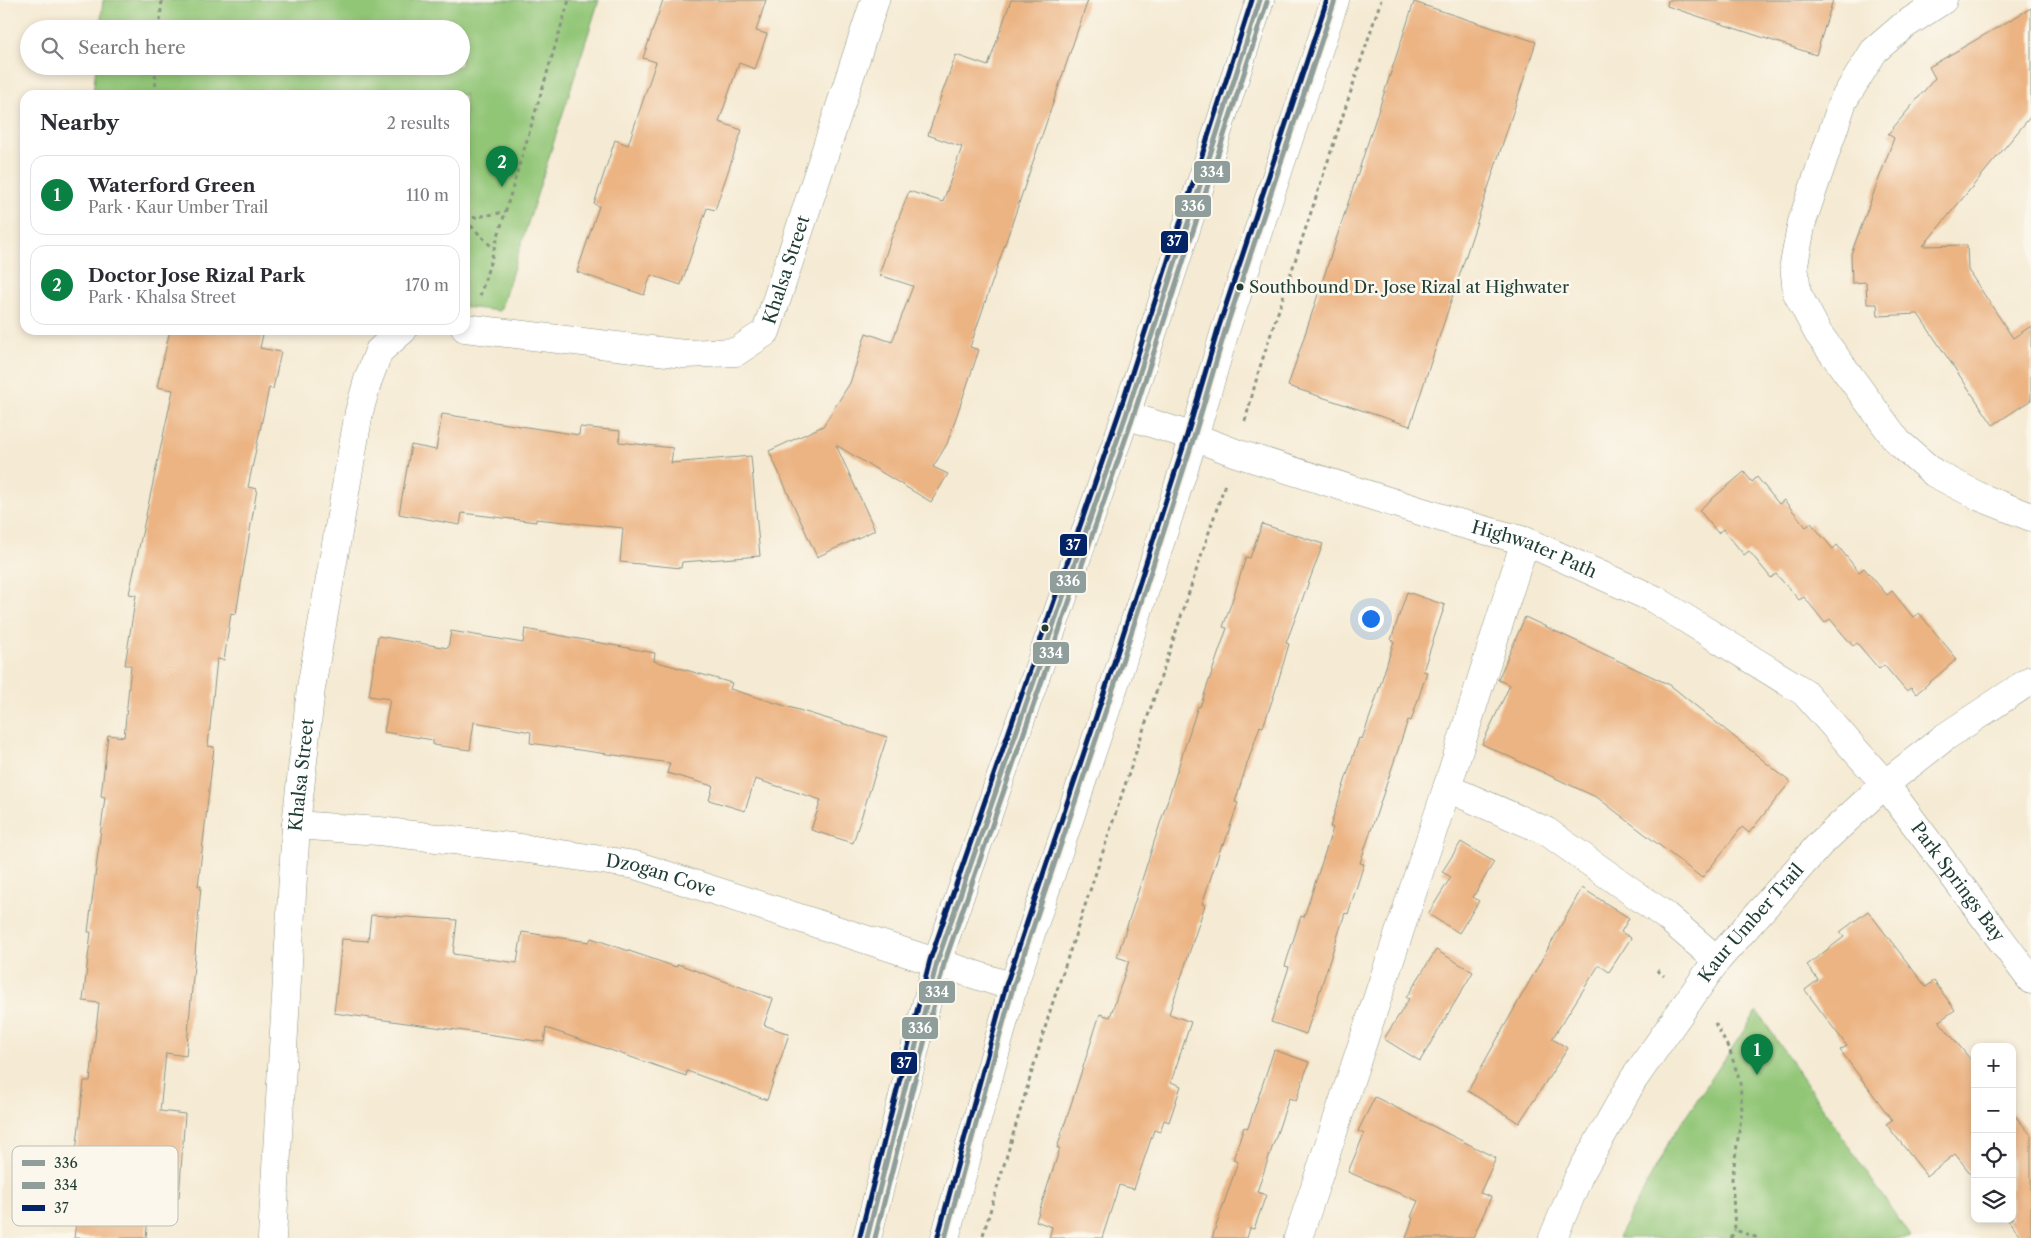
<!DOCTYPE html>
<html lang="en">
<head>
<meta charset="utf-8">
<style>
  :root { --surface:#fff; --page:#f2f2f3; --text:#2b2b33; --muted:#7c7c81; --line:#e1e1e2; --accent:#0b8043 }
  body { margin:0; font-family:"Libre Caslon Text",serif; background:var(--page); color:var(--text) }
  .controls { position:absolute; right:15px; bottom:15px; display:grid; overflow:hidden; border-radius:10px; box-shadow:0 2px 8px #0003 }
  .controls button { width:45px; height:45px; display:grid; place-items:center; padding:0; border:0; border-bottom:1px solid var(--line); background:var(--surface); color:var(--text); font:25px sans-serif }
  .you { position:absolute; left:1370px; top:618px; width:18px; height:18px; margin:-12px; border:4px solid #fff; border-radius:50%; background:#1a73e8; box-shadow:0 0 0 8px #1a73e833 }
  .badge { display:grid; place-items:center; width:32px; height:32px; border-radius:50%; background:var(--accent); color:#fff; font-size:16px; font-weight:700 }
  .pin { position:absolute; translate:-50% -41px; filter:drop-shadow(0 1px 2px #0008) }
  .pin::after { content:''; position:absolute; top:26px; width:18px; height:15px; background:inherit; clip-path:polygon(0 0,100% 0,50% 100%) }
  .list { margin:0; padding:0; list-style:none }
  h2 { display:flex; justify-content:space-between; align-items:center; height:65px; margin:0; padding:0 20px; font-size:21px }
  h2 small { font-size:16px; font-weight:400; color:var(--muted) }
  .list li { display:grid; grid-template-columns:32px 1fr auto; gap:15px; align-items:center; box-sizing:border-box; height:80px; margin:0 10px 10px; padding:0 10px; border:1px solid var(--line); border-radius:15px }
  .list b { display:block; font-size:19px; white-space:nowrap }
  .list p { margin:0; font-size:16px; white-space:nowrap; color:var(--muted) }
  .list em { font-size:16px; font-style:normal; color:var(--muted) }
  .icon { flex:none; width:28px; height:28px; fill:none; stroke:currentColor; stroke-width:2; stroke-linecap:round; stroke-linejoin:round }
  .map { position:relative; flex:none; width:2031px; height:1238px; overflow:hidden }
  .search { position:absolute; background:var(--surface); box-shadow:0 2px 8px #0003; left:20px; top:20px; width:450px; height:55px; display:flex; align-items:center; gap:12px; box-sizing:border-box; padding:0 18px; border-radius:28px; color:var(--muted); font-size:19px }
  .panel { position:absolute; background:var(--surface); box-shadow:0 2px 8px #0003; left:20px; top:90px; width:450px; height:245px; border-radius:15px }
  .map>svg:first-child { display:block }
  .green { fill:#92c677; stroke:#588256 }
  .building { fill:#ecb483 }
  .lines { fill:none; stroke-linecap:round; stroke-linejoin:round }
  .minor-casing { stroke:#8a9484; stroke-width:29 }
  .path { stroke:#8a9484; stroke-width:3; stroke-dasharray:4 4; stroke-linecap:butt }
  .minor { stroke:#fff; stroke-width:28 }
  .bus-1-casing { stroke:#fbf7ec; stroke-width:9 }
  .bus-2-casing { stroke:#fbf7ec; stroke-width:9 }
  .bus-3-casing { stroke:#fbf7ec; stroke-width:9 }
  .bus-1 { stroke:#8f9e9a; stroke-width:5 }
  .bus-2 { stroke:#8f9e9a; stroke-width:5 }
  .bus-3 { stroke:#052465; stroke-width:5 }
  .bus-dot { fill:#1f3d34; stroke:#fbf7ec; stroke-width:2 }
  .labels { text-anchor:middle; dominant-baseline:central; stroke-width:5; stroke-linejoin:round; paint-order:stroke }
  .bus-label { font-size:17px; fill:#1f3d34; stroke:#fbf7ec; text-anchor:start }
  .street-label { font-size:18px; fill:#1f3d34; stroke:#fbf7ec }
  .key { fill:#fbf7ec; stroke:#b9bfb5; stroke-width:1 }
  .key-label { font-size:14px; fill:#1f3d34 }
  .line-badge { stroke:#fbf7ec; stroke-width:2 }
  .badge-label { font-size:14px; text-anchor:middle; font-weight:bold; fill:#fff }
</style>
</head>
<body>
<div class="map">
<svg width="2031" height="1238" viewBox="0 0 2031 1238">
  <rect width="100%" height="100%" fill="#fbf7ec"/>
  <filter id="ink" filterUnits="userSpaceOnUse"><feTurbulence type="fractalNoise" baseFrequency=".02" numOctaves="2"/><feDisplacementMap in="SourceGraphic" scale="10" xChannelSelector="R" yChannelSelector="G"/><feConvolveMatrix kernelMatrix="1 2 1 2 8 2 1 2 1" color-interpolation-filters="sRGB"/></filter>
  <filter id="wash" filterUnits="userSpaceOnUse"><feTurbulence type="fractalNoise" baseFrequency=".0096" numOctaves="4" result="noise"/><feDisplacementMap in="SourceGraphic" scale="20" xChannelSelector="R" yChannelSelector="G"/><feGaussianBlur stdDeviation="1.12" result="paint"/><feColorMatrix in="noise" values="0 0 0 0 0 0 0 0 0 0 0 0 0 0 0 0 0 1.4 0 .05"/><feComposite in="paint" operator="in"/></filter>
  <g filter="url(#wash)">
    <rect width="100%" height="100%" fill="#f5ead3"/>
    <path class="green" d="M 103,0 L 599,0 L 500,311 L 465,307 L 465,95 L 93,95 L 96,66 L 461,66 L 461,29 L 100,29 Z
      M 1757,1011 L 1911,1238 L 1618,1238 L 1670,1140 Z"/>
    <g id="blocks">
      <path class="building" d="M 663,0 L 766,0 L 756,31 L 767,34 L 755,69 L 739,63 L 719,122 L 742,130 L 715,210 L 707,208 L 681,285 L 651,275 L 644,295 L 577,272 L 599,206 L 594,204 L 615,140 L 628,145 L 656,62 L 643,58 Z
        M 1011,0 L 1088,0 L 970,347 L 979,350 L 947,444 L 933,467 L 948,474 L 931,502 L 836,445 L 875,530 L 817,557 L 769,451 L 823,426 L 850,383 L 866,333 L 892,342 L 913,286 L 879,275 L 891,239 L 909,191 L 943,202 L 962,147 L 928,135 L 940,99 L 956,55 L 988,66 Z
        M 1668,0 L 1833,0 L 1816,55 L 1667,6 Z
        M 1414,2 L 1536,42 L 1410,426 L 1288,386 Z
        M 2031,8 L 2031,116 L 1923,246 L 1967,245 L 1968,270 L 2013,338 L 2031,326 L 2031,400 L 1993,425 L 1918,314 L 1878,316 L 1877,304 L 1867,304 L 1866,282 L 1852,283 L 1851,254 L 1894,138 L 1888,134 L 1935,78 L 1929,67 Z
        M 170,330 L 264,330 L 260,348 L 281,352 L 273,389 L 269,388 L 248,487 L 257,489 L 236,614 L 231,613 L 224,660 L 217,659 L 208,746 L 214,747 L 198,886 L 201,886 L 186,1056 L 166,1053 L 160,1111 L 185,1114 L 179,1198 L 150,1195 L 146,1238 L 74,1238 L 78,1207 L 70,1206 L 84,1081 L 90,1081 L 99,1003 L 83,1001 L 91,932 L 88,932 L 105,797 L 101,796 L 108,735 L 124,737 L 131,665 L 125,665 L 136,595 L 129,594 L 173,390 L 157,387 Z
        M 442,414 L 579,435 L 580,427 L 620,431 L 619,442 L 673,448 L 671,463 L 751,456 L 760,556 L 682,562 L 681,568 L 620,562 L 623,528 L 536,519 L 536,522 L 462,513 L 460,525 L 399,514 L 411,445 L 436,450 Z
        M 1744,472 L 1752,482 L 1757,477 L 1779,504 L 1784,500 L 1806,527 L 1811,523 L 1833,549 L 1837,545 L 1859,572 L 1864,568 L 1887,595 L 1892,591 L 1913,617 L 1919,613 L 1957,659 L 1916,694 L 1911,688 L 1906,691 L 1884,665 L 1879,669 L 1857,643 L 1853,646 L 1830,619 L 1825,623 L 1804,597 L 1799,600 L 1776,574 L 1771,578 L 1749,551 L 1744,555 L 1723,529 L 1718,533 L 1699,510 Z
        M 1262,524 L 1323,544 L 1286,643 L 1289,644 L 1275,692 L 1263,727 L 1260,726 L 1248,761 L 1235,802 L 1238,803 L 1224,845 L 1222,844 L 1202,904 L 1205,905 L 1169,1014 L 1191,1022 L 1171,1082 L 1181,1086 L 1169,1122 L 1164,1120 L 1160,1132 L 1154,1130 L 1134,1189 L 1119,1185 L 1102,1238 L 1049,1238 L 1052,1227 L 1036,1221 L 1060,1148 L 1057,1148 L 1100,1014 L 1110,1017 L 1129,961 L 1117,957 L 1198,706 L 1200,707 L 1227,628 L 1223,627 L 1235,592 L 1246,557 L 1250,558 Z
        M 1407,592 L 1445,605 L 1423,671 L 1427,672 L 1411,721 L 1408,720 L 1360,863 L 1364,864 L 1348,914 L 1345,913 L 1306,1034 L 1271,1022 L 1289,967 L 1285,966 L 1301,916 L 1304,917 L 1333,828 L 1330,827 L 1359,738 L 1362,739 L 1373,708 L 1394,641 L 1391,640 Z
        M 1525,617 L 1670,685 L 1790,782 L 1749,833 L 1742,827 L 1702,878 L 1598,798 L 1482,744 L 1510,685 L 1498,680 Z
        M 525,629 L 655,653 L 654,661 L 732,683 L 730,689 L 887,737 L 853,843 L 811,830 L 821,800 L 755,779 L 745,811 L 709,800 L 713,786 L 667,773 L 670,763 L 530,743 L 531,732 L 474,722 L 470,750 L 433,745 L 433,740 L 384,732 L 390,699 L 369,696 L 378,636 L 448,648 L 451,631 L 523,643 Z
        M 1461,842 L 1494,862 L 1473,897 L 1479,901 L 1459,933 L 1428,914 L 1451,877 L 1442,872 Z
        M 1582,888 L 1629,918 L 1621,932 L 1631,938 L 1609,972 L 1599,965 L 1552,1039 L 1568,1048 L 1519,1123 L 1468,1091 Z
        M 1868,911 L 1926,987 L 1934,981 L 1955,1010 L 1939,1021 L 1975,1065 L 1975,1179 L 1955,1154 L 1927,1176 L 1886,1124 L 1892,1120 L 1840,1050 L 1847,1046 L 1805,990 L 1818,980 L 1807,965 L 1844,937 L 1840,932 Z
        M 371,915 L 457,920 L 453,954 L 517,963 L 522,932 L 589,942 L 591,938 L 676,967 L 678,964 L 773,999 L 764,1025 L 789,1034 L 767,1100 L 687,1071 L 686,1076 L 546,1028 L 544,1042 L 334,1013 L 342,939 L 368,941 Z
        M 1436,950 L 1473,972 L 1420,1061 L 1384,1039 L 1409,999 L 1406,998 Z
        M 1274,1050 L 1309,1062 L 1296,1101 L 1289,1098 L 1257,1192 L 1266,1195 L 1254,1229 L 1250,1228 L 1247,1238 L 1212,1238 L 1238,1162 L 1233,1160 L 1244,1127 L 1248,1128 Z
        M 1375,1097 L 1496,1158 L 1480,1193 L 1491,1197 L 1473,1238 L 1406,1238 L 1413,1218 L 1411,1217 L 1418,1201 L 1348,1172 L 1364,1134 L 1358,1131 Z
        M 2012,1112 L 2031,1135 L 2031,1238 L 2022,1238 L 2007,1219 L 2012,1219 Z"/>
    </g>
  </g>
  <g filter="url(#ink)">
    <use href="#blocks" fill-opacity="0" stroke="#8a9484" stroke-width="1"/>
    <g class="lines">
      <defs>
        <g id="minor">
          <path d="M 1943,0 L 1903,26 L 1874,51 L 1843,101 L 1802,222 L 1794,264 L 1797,293 L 1818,333 L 1898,442 L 1934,473 L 1980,497 L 2031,517"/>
          <path id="s1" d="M 465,328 L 684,354 L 736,352 L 766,332 L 875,0"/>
          <path id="s2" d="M 1126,415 L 1194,437 L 1236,453 L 1455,522 L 1525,541 L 1654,599 L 1804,692 L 1885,784 L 2031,980"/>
          <path d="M 1447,788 L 1546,831 L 1666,916 L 1717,960"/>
          <path id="s3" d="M 296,825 L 379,831 L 528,849 L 635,865 L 1013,987"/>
          <path id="s4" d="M 272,1238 L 296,825 L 311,688 L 359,412 L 368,380 L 379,351 L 403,330"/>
          <path d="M 867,1238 L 937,962 L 1126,415 L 1260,0"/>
          <path d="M 945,1238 L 1013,987 L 1117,677 L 1194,437 L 1225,331 L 1335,0"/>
          <path d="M 1298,1238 L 1447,788 L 1525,541"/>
          <path id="s5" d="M 1553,1238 L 1579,1176 L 1633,1080 L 1717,960 L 1820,844 L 1885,784 L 1945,737 L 2031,680"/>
        </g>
      </defs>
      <use href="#minor" class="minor-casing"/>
      <path class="path" d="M 159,29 L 162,0
        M 155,66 L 156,95
        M 465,219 L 505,212
        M 465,220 L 494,249
        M 480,296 L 569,0
        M 1245,421 L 1259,370 L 1381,0
        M 1657,970 L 1664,976
        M 1715,1023 L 1730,1051 L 1740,1082 L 1742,1111 L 1732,1179 L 1735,1230 L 1758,1238
        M 983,1235 L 1051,1008 L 1225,484
        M 1731,1238 L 1735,1230"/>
      <use href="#minor" class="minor"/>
      <defs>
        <path id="bus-1" d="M 867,1238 L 937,962 L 1126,415 L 1260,0
          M 945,1238 L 1013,987 L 1117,677 L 1194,437 L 1225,331 L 1335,0"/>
        <path id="bus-2" d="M 875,1238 L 944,964 L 1133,417 L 1267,2"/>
        <path id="bus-3" d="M 860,1236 L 930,960 L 1119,413 L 1252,0
          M 938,1236 L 1006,985 L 1110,675 L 1187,435 L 1218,329 L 1327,0"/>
      </defs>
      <use href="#bus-1" class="bus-1-casing"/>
      <use href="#bus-2" class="bus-2-casing"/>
      <use href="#bus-3" class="bus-3-casing"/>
      <use href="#bus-1" class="bus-1"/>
      <use href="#bus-2" class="bus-2"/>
      <use href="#bus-3" class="bus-3"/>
    </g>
  </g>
  <g class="bus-dot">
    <circle cx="1240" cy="287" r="4.5"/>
    <circle cx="1045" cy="628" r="4.5"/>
  </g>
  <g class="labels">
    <g class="bus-label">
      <text x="1249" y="287">Southbound Dr. Jose Rizal at Highwater</text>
    </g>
    <g class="street-label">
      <text stroke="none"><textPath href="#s1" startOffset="374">Khalsa Street</textPath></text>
      <text stroke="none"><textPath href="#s2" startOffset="430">Highwater Path</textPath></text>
      <text stroke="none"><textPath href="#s4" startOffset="464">Khalsa Street</textPath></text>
      <text stroke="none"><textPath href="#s3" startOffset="369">Dzogan Cove</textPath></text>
      <text stroke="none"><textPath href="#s2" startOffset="981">Park Springs Bay</textPath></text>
      <text stroke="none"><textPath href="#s5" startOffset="374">Kaur Umber Trail</textPath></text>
    </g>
  </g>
  <rect x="12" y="1146" width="166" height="80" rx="8" class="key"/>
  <rect x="22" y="1160" width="23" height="6" fill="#8f9e9a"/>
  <rect x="22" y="1182" width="23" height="7" fill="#8f9e9a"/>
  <rect x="22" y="1205" width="23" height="6" fill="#052465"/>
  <g class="key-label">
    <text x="54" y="1168">336</text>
    <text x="54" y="1190">334</text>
    <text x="54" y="1213">37</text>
  </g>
  <g class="line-badge">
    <rect x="1193" y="160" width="38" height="24" rx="5" fill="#8f9e9a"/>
    <rect x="1174" y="194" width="38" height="24" rx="5" fill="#8f9e9a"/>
    <rect x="1160" y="230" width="29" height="24" rx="5" fill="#052465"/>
    <rect x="1059" y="533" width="29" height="24" rx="5" fill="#052465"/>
    <rect x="1049" y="570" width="38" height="24" rx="5" fill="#8f9e9a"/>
    <rect x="1032" y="641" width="38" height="24" rx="5" fill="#8f9e9a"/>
    <rect x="918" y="980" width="38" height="24" rx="5" fill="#8f9e9a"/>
    <rect x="901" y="1016" width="38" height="24" rx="5" fill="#8f9e9a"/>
    <rect x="890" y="1051" width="28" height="24" rx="5" fill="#052465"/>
  </g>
  <g class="badge-label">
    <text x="1212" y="177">334</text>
    <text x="1193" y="211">336</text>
    <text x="1174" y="246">37</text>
    <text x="1073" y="550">37</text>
    <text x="1068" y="586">336</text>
    <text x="1051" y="658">334</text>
    <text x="937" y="997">334</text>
    <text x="920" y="1033">336</text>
    <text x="904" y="1068">37</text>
  </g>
</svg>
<div class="controls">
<button>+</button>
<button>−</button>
<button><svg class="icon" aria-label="locate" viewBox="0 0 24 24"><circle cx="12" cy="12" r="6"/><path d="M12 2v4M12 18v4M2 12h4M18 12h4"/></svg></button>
<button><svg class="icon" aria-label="layers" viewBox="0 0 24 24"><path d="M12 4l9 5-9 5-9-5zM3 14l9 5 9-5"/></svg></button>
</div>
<div class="you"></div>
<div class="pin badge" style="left:1757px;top:1075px">1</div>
<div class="pin badge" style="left:502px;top:187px">2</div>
<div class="search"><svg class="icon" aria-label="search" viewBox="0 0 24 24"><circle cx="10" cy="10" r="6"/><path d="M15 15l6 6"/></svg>Search here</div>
<section class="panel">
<h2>Nearby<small>2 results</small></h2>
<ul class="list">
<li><span class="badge">1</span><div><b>Waterford Green</b><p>Park · Kaur Umber Trail</p></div><em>110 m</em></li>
<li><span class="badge">2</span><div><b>Doctor Jose Rizal Park</b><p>Park · Khalsa Street</p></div><em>170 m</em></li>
</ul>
</section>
</div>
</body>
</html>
